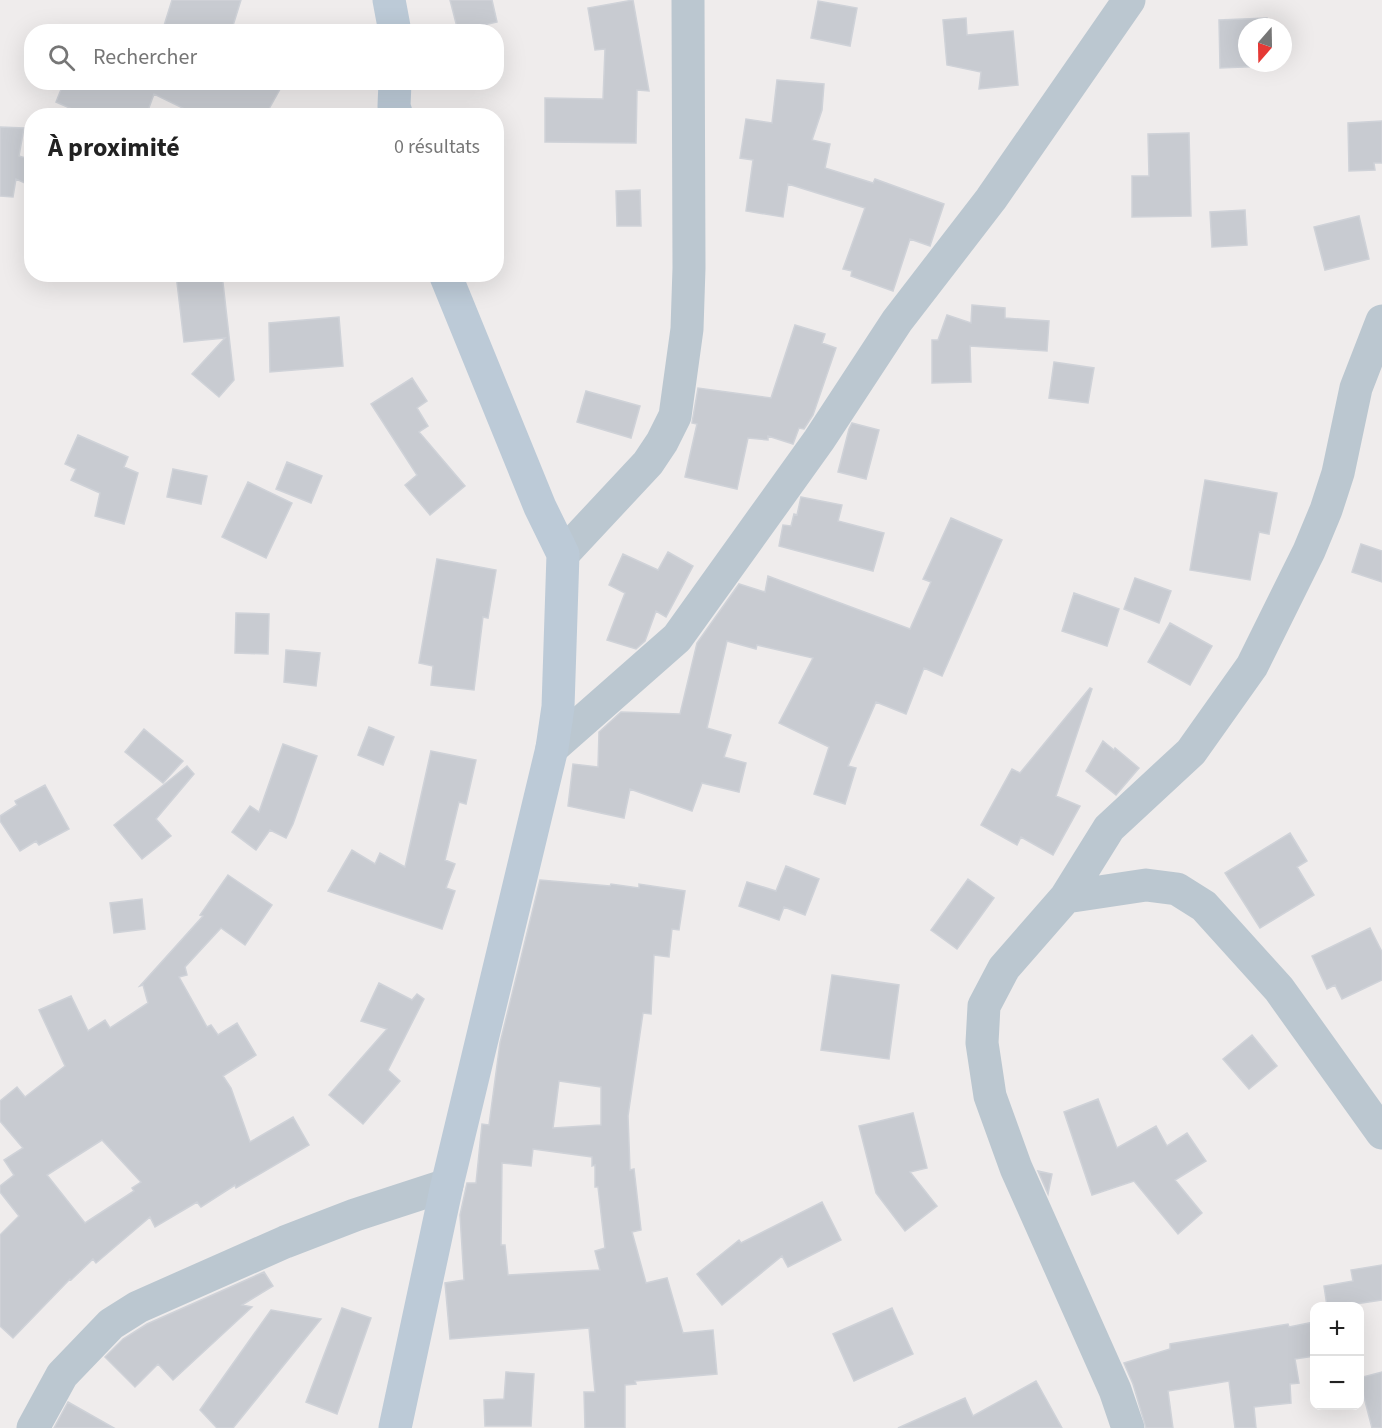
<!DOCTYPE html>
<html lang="fr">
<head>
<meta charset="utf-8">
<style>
  :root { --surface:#fff; --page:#f6f6f6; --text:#222; --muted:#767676; --line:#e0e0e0 }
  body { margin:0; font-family:"Source Sans 3",sans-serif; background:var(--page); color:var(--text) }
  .controls { position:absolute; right:18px; bottom:18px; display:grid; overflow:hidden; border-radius:12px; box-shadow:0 6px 24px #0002 }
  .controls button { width:54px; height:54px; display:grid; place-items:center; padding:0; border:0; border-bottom:2px solid var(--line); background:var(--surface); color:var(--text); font:30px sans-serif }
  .compass { position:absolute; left:1238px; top:18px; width:54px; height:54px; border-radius:50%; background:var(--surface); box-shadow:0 6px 24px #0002; rotate:200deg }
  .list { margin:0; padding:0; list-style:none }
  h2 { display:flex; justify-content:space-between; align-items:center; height:78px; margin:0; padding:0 24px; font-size:26px }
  h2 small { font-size:20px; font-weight:400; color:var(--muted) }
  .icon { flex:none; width:33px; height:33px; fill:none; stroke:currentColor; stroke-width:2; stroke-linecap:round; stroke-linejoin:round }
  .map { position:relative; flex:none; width:1382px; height:1428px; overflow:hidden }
  .search { position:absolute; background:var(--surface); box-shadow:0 6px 24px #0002; left:24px; top:24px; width:480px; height:66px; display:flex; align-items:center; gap:15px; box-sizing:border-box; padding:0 21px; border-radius:24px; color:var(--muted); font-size:22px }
  .panel { position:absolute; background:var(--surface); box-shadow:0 6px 24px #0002; left:24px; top:108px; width:480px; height:174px; border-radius:24px }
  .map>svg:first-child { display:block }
  .building { fill:#c8cbd1; stroke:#cfd2d8; stroke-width:1.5; fill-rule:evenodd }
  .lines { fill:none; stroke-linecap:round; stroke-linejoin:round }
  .street { stroke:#bbc7d0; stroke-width:33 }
  .secondary { stroke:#bccad7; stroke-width:33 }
</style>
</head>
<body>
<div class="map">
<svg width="1382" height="1428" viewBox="0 0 1382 1428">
  <rect width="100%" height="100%" fill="#efecec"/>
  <path class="building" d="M 172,0 L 241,0 L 231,32 L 162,32 Z
    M 450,0 L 492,0 L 497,22 L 458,31 Z
    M 633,0 L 649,91 L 637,90 L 636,143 L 545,142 L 545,98 L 603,99 L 605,49 L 595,50 L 588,8 Z
    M 818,1 L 857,8 L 850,46 L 811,38 Z
    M 966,18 L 967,35 L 1013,31 L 1018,85 L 979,89 L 981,72 L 947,65 L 943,20 Z
    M 1267,18 L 1267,27 L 1247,27 L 1247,63 L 1268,63 L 1268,66 L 1220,68 L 1219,20 Z
    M 777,80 L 824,84 L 822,110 L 812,140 L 830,144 L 825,168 L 873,183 L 875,179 L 944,204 L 930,246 L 910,239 L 893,291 L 851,276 L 852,271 L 843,269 L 865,208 L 788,184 L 783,217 L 746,211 L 753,160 L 740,158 L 746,119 L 772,123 Z
    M 64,82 L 284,82 L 265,116 L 199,116 L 154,94 L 146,116 L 88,116 L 56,102 Z
    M 1382,121 L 1382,163 L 1374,163 L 1375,170 L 1349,171 L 1348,123 Z
    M 0,127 L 24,128 L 19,156 L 32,160 L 32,186 L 16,179 L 13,197 L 0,196 Z
    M 1189,133 L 1191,216 L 1132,217 L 1132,176 L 1149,176 L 1148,134 Z
    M 640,190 L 641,226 L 617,226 L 616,191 Z
    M 1245,210 L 1247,245 L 1212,247 L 1210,212 Z
    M 1359,216 L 1369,259 L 1325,270 L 1314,227 Z
    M 176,274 L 222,274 L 234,380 L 219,397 L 192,374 L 225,338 L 184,342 Z
    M 972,305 L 1005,308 L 1005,318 L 1049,321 L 1047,351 L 970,346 L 971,382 L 932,383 L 932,340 L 938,340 L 947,315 L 971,323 Z
    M 339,317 L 343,366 L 270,372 L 269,323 Z
    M 795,325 L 825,334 L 822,343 L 836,348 L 813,415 L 804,429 L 799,428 L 793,444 L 768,436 L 768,440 L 748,438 L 737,489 L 685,477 L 697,424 L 692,423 L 698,388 L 771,398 Z
    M 1054,362 L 1094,368 L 1088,403 L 1049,398 Z
    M 412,378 L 427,401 L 417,408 L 428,426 L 419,432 L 465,486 L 430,515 L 405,485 L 417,475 L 371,404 Z
    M 586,391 L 640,406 L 631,438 L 577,422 Z
    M 852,423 L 879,430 L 866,479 L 838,472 L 849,429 Z
    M 78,435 L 128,457 L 124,467 L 138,473 L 124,524 L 95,516 L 100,493 L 71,480 L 76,469 L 65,464 Z
    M 287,462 L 322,476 L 311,503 L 276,489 Z
    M 173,469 L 207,476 L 201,504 L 167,497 Z
    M 1205,480 L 1277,493 L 1269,534 L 1259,532 L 1250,580 L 1190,570 Z
    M 248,482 L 292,503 L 266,558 L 222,537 Z
    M 801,497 L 842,505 L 838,521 L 884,533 L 873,571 L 779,546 L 783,525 L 791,526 L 794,514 L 797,515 Z
    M 951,518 L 1002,540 L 942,676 L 924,668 L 906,714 L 876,702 L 848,766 L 856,768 L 845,804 L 814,794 L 829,747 L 779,723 L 813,658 L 757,645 L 756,649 L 727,641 L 707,728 L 731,735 L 724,757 L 746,763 L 739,792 L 702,783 L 692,811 L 630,789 L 624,818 L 568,806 L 573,764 L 598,767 L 599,732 L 621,712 L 680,714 L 697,643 L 739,584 L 765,592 L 768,576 L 910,629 L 931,582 L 923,579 Z
    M 1361,544 L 1382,551 L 1382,582 L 1352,572 Z
    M 668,552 L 693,566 L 666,617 L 656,611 L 645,641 L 636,649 L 607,640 L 625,593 L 609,585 L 623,554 L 658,570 Z
    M 437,559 L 496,570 L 488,618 L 483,617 L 474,690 L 431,685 L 433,666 L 419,663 Z
    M 1135,578 L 1171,591 L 1159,623 L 1124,609 Z
    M 1074,593 L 1119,609 L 1107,646 L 1062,631 Z
    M 236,613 L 269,614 L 268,654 L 235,653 Z
    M 1170,623 L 1212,646 L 1190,685 L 1148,662 Z
    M 286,650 L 320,653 L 316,686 L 284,682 Z
    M 1090,688 L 1092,689 L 1056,796 L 1080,806 L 1053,855 L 1021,837 L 1017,845 L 981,825 L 1012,769 L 1020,773 Z
    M 369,727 L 394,737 L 383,765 L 358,755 Z
    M 144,729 L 183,761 L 163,783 L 125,752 Z
    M 1103,741 L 1114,750 L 1115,748 L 1139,768 L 1116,795 L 1086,771 Z
    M 283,744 L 317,756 L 293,824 L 286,838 L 270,830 L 256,850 L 232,832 L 250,806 L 259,812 Z
    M 431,751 L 476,760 L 466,804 L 459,802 L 445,860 L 455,864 L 446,888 L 455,891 L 442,929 L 328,891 L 352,850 L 375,864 L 380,853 L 405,867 Z
    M 187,766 L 194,774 L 156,819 L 171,836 L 142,859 L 114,825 Z
    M 45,785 L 69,829 L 39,845 L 36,841 L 20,851 L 0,821 L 0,816 L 17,805 L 15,801 Z
    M 1290,833 L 1307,861 L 1297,867 L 1314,895 L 1260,928 L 1225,873 Z
    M 786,866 L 819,879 L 805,915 L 784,907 L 779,920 L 739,906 L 747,882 L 776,891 Z
    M 228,875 L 272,905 L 245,945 L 221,928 L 185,967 L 187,975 L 179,977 L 207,1027 L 211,1025 L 218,1035 L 237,1023 L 256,1055 L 223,1076 L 231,1088 L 250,1142 L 293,1117 L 309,1145 L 236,1188 L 235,1185 L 201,1207 L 197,1202 L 155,1227 L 150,1217 L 96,1263 L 93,1259 L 71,1280 L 70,1279 L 13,1338 L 0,1326 L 0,1235 L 19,1216 L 0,1192 L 0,1186 L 14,1175 L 4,1160 L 23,1148 L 0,1121 L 0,1101 L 17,1087 L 25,1097 L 65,1066 L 39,1010 L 71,996 L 88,1031 L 105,1020 L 110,1028 L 148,1003 L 143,985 L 140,986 L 203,916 L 200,915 ZM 102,1140 L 141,1182 L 132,1188 L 134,1191 L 85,1223 L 47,1175 Z
    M 968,879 L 994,898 L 957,949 L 931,930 Z
    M 540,880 L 610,886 L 611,884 L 639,888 L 639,884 L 685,891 L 679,930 L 672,929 L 669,957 L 654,955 L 651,1014 L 643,1013 L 628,1116 L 630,1170 L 634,1169 L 641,1230 L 632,1232 L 646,1283 L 667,1278 L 683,1333 L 713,1330 L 717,1374 L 635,1381 L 636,1384 L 625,1385 L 625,1428 L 585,1428 L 584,1392 L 595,1392 L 589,1328 L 450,1339 L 445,1283 L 464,1280 L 460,1215 L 467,1183 L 476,1183 L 482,1124 L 489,1125 L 500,1043 ZM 559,1081 L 601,1087 L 601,1125 L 553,1128 ZM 533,1149 L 592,1157 L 592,1166 L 595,1165 L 595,1187 L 598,1187 L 605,1248 L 595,1251 L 600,1270 L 508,1275 L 505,1245 L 501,1245 L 502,1163 L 531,1166 Z
    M 142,899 L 145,929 L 114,933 L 110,903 Z
    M 1370,928 L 1382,952 L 1382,980 L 1342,999 L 1335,985 L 1327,989 L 1312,956 Z
    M 832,975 L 899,985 L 889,1059 L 821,1050 Z
    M 379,983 L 412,1000 L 417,994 L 424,999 L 388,1070 L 400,1081 L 363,1124 L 329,1095 L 387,1029 L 361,1021 Z
    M 1252,1035 L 1277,1066 L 1249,1089 L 1223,1059 Z
    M 1098,1099 L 1117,1148 L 1156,1126 L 1167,1146 L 1187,1133 L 1206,1161 L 1175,1180 L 1202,1213 L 1178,1234 L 1134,1181 L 1092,1195 L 1064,1112 Z
    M 913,1113 L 927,1168 L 910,1172 L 937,1206 L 905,1231 L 876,1193 L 859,1126 Z
    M 1038,1171 L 1052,1174 L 1048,1194 Z
    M 822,1202 L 841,1240 L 788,1267 L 782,1256 L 722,1305 L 697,1274 L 739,1240 L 741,1243 Z
    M 1382,1265 L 1382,1300 L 1342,1306 L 1327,1306 L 1324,1286 L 1353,1281 L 1351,1270 Z
    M 264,1272 L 273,1286 L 242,1305 L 252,1307 L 173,1380 L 158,1364 L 135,1387 L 105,1357 L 123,1339 L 147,1324 Z
    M 342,1308 L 371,1318 L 337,1414 L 306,1402 Z
    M 892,1308 L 913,1354 L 854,1381 L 833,1334 Z
    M 271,1310 L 321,1319 L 233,1428 L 217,1428 L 200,1410 Z
    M 1314,1322 L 1314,1356 L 1295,1359 L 1299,1383 L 1290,1384 L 1291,1403 L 1254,1407 L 1256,1428 L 1235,1428 L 1229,1381 L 1168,1391 L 1173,1428 L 1146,1428 L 1133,1384 L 1124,1363 L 1170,1349 L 1170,1344 L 1288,1324 L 1289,1327 Z
    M 506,1372 L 534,1374 L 531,1426 L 485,1426 L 484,1400 L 504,1399 Z
    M 1382,1372 L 1382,1428 L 1372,1428 L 1359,1378 Z
    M 1036,1381 L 1062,1428 L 898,1428 L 965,1398 L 973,1416 Z
    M 68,1402 L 114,1428 L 54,1428 Z"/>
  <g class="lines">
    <path class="street" d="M 563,554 L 648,463 L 662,442 L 675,416 L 687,329 L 689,268 L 688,0
      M 552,748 L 677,638 L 819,440 L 897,321 L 991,199 L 1129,0
      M 1066,897 L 1146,885 L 1177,889 L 1204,906 L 1279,989 L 1382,1133
      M 33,1428 L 62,1375 L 111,1324 L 138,1307 L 285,1242 L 355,1215 L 447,1185
      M 1128,1428 L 1115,1390 L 1016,1168 L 990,1096 L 982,1043 L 984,1006 L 1004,968 L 1066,897 L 1109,828 L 1191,752 L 1252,666 L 1309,551 L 1326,510 L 1338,473 L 1356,388 L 1382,321"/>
    <path class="secondary" d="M 389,0 L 395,32
      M 395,82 L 394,106 L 397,116
      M 395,1428 L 447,1185 L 552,748 L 558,707 L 563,554 L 540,507 L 445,274"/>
  </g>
</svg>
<div class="controls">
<button>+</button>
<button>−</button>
</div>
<svg class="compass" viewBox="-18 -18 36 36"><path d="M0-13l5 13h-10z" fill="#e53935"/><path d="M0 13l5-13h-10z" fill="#767676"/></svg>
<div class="search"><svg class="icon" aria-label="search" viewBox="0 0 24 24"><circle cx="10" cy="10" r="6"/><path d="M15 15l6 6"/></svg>Rechercher</div>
<section class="panel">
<h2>À proximité<small>0 résultats</small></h2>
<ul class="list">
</ul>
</section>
</div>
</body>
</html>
